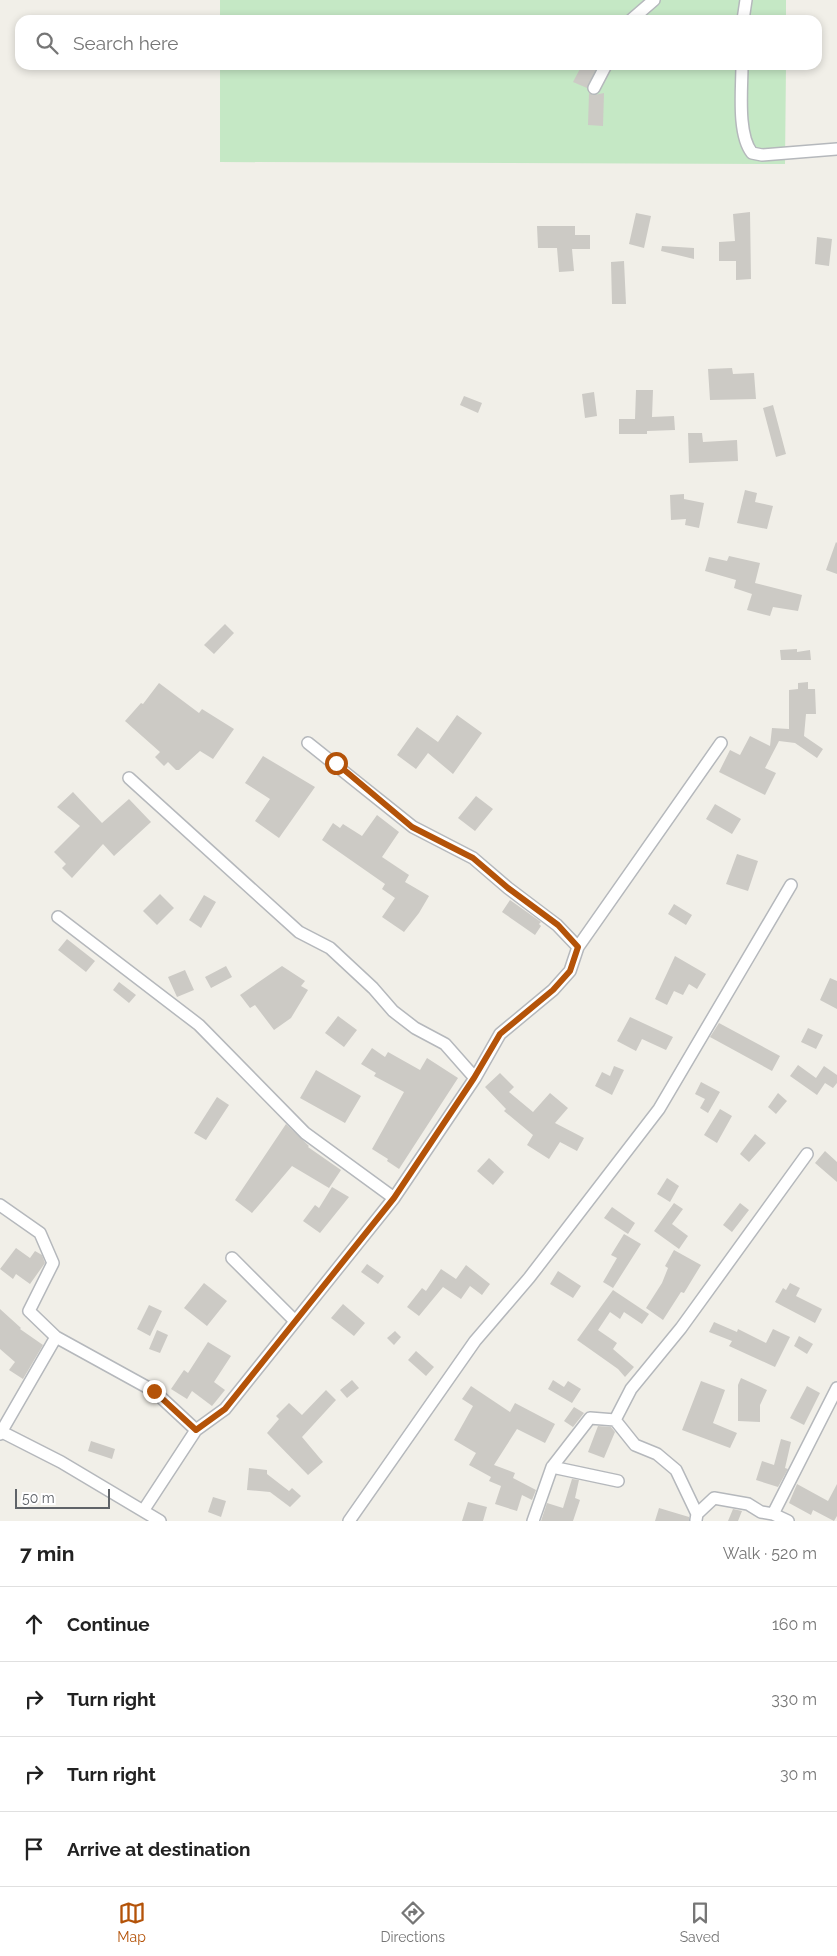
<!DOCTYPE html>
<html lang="en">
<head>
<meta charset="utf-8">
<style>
  :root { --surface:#fff; --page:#f2f2f2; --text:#222; --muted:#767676; --line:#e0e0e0; --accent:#b45309 }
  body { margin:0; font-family:Raleway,sans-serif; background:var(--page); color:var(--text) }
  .scale { position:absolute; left:15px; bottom:12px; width:95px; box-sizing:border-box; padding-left:5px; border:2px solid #5f6368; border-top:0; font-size:14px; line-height:18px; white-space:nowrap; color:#5f6368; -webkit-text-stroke:4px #fff; paint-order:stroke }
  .stop { position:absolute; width:15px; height:15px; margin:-11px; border:4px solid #b45309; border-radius:50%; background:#fff }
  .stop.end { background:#b45309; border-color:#fff; box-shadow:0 1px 5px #0008 }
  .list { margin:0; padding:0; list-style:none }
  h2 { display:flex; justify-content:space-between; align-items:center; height:65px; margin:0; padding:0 20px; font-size:21px }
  h2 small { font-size:16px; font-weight:400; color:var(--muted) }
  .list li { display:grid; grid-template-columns:32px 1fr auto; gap:15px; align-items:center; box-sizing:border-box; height:75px; padding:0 20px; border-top:1px solid var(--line) }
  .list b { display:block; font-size:19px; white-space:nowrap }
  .list em { font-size:16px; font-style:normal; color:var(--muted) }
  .icon { flex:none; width:28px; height:28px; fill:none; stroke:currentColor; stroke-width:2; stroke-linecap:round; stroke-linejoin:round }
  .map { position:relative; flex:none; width:837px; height:1521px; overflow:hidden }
  .search { position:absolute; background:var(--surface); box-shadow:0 2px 8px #0003; left:15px; right:15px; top:15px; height:55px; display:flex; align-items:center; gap:12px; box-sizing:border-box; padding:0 18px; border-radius:15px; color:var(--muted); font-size:19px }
  .sheet { height:365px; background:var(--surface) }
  nav { display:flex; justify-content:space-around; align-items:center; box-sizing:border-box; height:70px; border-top:1px solid var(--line); background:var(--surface); font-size:14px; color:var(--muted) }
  nav a { display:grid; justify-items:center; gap:2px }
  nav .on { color:var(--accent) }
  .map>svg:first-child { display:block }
  .green { fill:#c5e8c5 }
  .building { fill:#cccac5 }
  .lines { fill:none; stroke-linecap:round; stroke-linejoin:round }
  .minor-casing { stroke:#b5b8bc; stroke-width:14 }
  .minor { stroke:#fff; stroke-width:11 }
  .route { stroke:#b45309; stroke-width:6 }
</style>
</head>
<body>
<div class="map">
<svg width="837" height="1521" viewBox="0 0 837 1521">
  <rect width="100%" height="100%" fill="#f1efe8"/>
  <path class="green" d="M 220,0 L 786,0 L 786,20 L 220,20 Z
    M 220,65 L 786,65 L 785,164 L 220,162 Z"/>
  <path class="building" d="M 582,65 L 598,65 L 587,88 L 573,82 Z
    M 589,93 L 594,95 L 604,93 L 603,126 L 588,125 Z
    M 750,212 L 751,279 L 736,280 L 736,261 L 719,261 L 719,242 L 735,241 L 733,214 Z
    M 636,213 L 651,216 L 644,248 L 629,244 Z
    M 537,226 L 575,226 L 575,235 L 590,235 L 590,249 L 572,249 L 574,271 L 559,272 L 557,248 L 538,248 Z
    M 817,237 L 832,239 L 829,266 L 815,264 Z
    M 662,246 L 694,248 L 694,259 L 661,251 Z
    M 624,261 L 626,304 L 612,304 L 611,262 Z
    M 732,368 L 733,374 L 754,373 L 756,399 L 710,400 L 708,369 Z
    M 636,390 L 653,390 L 652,417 L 674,416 L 675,430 L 647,431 L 647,434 L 619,434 L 619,419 L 635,419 Z
    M 594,392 L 597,416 L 585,418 L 582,394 Z
    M 464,396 L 482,403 L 478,413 L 460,405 Z
    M 773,405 L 786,454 L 776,457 L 763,408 Z
    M 688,433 L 702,433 L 703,442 L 737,440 L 738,461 L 689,463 Z
    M 745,490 L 757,493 L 755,502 L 773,506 L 767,529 L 737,523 Z
    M 684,494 L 684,499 L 704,503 L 699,528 L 685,525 L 686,519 L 671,520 L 670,495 Z
    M 836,542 L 837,543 L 837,574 L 826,570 Z
    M 729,556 L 760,563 L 755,583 L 802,595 L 798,611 L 773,607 L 770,616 L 747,610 L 752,594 L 734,588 L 736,580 L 705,571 L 709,557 L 727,561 Z
    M 225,624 L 234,633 L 214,654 L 204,645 Z
    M 797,649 L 797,652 L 810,650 L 811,660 L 781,660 L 780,650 Z
    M 808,682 L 808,689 L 815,689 L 816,714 L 806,714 L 804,736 L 823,749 L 817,758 L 795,743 L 779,741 L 765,768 L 776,773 L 765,795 L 719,772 L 730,750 L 740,755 L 750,736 L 770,746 L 772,728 L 789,729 L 789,690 L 798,689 L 798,683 Z
    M 159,683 L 199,713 L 202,709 L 234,729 L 213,759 L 200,751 L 179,770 L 176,770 L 168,762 L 164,766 L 155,757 L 160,752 L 125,721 L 141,703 L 143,704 Z
    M 457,715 L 482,733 L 453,774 L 428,753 L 416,769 L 397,755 L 417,727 L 438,742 Z
    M 263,756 L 315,787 L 279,838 L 255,821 L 270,799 L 245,783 Z
    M 73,792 L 102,823 L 129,799 L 151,822 L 114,856 L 103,844 L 72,878 L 62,868 L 66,864 L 54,852 L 80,826 L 57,807 Z
    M 476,796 L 493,809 L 475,831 L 458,818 Z
    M 715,804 L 741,819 L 732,834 L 706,819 Z
    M 377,815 L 399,832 L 382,857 L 409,875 L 405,882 L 429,896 L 419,913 L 404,932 L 382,917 L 395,898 L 382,889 L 385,884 L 322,840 L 333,823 L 340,828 L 343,824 L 362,836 Z
    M 737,854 L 758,861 L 748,891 L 726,884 Z
    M 160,894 L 174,908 L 157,925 L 143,911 Z
    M 204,895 L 216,902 L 201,928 L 189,920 Z
    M 510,900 L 541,922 L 539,924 L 541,926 L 535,935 L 502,912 Z
    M 674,904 L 692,915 L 686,925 L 668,914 Z
    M 67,939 L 95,961 L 86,972 L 58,950 Z
    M 675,956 L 706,974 L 697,989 L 689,984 L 683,995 L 674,991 L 667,1005 L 655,999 Z
    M 226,966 L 232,977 L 211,988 L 205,977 Z
    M 282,966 L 305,981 L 301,986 L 308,990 L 291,1018 L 274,1030 L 255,1005 L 250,1008 L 240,995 Z
    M 185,970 L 194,990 L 177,997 L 168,977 Z
    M 830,978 L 837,981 L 837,1009 L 820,1000 Z
    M 119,982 L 136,995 L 129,1003 L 113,990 Z
    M 338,1016 L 357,1030 L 344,1047 L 325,1033 Z
    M 630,1017 L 673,1037 L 666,1050 L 642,1039 L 636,1051 L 617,1041 Z
    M 719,1023 L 780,1056 L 772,1071 L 710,1037 Z
    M 808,1028 L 823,1035 L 816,1049 L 801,1042 Z
    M 372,1048 L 385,1057 L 388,1052 L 420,1070 L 427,1058 L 458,1078 L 399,1169 L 387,1161 L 388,1159 L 372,1149 L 404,1092 L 374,1076 L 376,1073 L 361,1064 Z
    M 798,1065 L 816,1078 L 824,1066 L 837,1075 L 837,1083 L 833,1088 L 825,1083 L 817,1095 L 790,1076 Z
    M 614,1066 L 624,1070 L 612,1095 L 595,1086 L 602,1072 L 610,1076 Z
    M 316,1070 L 361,1096 L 345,1123 L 300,1098 Z
    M 500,1073 L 514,1087 L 509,1092 L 533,1112 L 550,1093 L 568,1108 L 555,1123 L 584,1138 L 577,1151 L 560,1142 L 549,1159 L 527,1145 L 533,1135 L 504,1111 L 506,1109 L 485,1087 Z
    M 701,1082 L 720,1092 L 708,1113 L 700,1108 L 705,1099 L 695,1094 Z
    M 778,1093 L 787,1101 L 776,1114 L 768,1107 Z
    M 217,1097 L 229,1105 L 206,1140 L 194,1133 Z
    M 720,1109 L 732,1116 L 717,1143 L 704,1135 Z
    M 286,1124 L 309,1146 L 308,1147 L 341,1170 L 329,1188 L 292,1166 L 252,1213 L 235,1200 Z
    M 755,1134 L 766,1143 L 749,1162 L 740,1154 Z
    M 825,1151 L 837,1162 L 837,1182 L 815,1163 Z
    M 489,1158 L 504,1172 L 493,1185 L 477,1171 Z
    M 667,1178 L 679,1186 L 670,1202 L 657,1194 Z
    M 332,1187 L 349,1197 L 320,1233 L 303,1221 L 315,1205 L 319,1208 Z
    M 674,1203 L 683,1209 L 672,1224 L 688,1236 L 679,1249 L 654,1231 Z
    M 740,1203 L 749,1210 L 732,1232 L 723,1225 Z
    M 612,1207 L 635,1223 L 628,1234 L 604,1218 Z
    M 624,1234 L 641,1244 L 613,1288 L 603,1282 L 617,1258 L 611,1255 Z
    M 16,1248 L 30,1258 L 35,1251 L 42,1255 L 45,1263 L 30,1284 L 16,1274 L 13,1279 L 0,1269 Z
    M 674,1250 L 701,1265 L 684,1293 L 681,1292 L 663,1320 L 646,1308 L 662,1283 L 668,1268 L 665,1266 Z
    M 367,1264 L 384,1276 L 378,1284 L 361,1272 Z
    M 466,1265 L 490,1284 L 482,1295 L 470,1286 L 461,1299 L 443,1287 L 419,1316 L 407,1307 L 422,1288 L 426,1291 L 441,1269 L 456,1279 Z
    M 558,1271 L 581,1286 L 573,1298 L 550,1284 Z
    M 204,1283 L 227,1301 L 207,1326 L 184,1308 Z
    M 790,1283 L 800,1288 L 796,1296 L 822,1309 L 815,1323 L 775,1302 L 783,1288 L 786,1290 Z
    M 613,1290 L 649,1314 L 642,1324 L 624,1312 L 620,1319 L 610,1312 L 598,1330 L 617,1343 L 613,1349 L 634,1367 L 625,1377 L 618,1369 L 577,1340 Z
    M 343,1304 L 365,1323 L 354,1336 L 331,1318 Z
    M 149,1305 L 162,1311 L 150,1336 L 137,1329 Z
    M 0,1309 L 21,1328 L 20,1329 L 43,1345 L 23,1379 L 9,1370 L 15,1362 L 0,1349 Z
    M 714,1322 L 737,1332 L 738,1329 L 766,1343 L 773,1329 L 790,1337 L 775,1367 L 729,1346 L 732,1341 L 709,1332 Z
    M 157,1330 L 168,1335 L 160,1353 L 149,1349 Z
    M 395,1331 L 401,1337 L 394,1345 L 387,1338 Z
    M 799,1336 L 813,1344 L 807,1354 L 794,1346 Z
    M 208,1342 L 231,1356 L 214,1382 L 225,1390 L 212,1406 L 192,1391 L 187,1399 L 171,1389 L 184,1370 L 188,1373 Z
    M 416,1351 L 434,1367 L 426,1376 L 408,1360 Z
    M 741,1378 L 767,1390 L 760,1405 L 760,1422 L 738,1421 L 738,1385 Z
    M 352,1380 L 359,1388 L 347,1398 L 340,1390 Z
    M 553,1380 L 564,1387 L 568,1381 L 581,1389 L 572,1403 L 548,1389 Z
    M 701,1381 L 725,1390 L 713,1423 L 737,1433 L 730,1448 L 682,1430 Z
    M 471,1386 L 510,1412 L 515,1403 L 555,1424 L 545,1443 L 517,1429 L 494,1465 L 515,1473 L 513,1478 L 536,1490 L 532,1500 L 522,1495 L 517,1511 L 495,1504 L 501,1486 L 489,1481 L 491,1477 L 469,1465 L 476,1453 L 454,1440 L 473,1406 L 462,1399 Z
    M 807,1386 L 820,1393 L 804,1425 L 790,1418 Z
    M 326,1390 L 336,1400 L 302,1437 L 323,1462 L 308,1475 L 267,1433 L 279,1419 L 276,1416 L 289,1403 L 302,1415 Z
    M 574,1407 L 584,1413 L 573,1427 L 564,1421 Z
    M 598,1426 L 611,1427 L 615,1432 L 604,1458 L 588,1452 Z
    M 781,1439 L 791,1442 L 785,1468 L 788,1469 L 778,1487 L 756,1480 L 762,1461 L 774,1465 Z
    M 91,1441 L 115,1449 L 112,1459 L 88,1451 Z
    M 249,1468 L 267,1470 L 267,1474 L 289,1491 L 292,1488 L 301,1496 L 290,1507 L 270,1492 L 247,1490 Z
    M 572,1479 L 579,1480 L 575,1498 L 580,1500 L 573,1521 L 541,1521 L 547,1503 L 563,1508 Z
    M 797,1484 L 828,1501 L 837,1484 L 837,1516 L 834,1521 L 813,1510 L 811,1515 L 789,1503 Z
    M 213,1497 L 226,1501 L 221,1517 L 208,1512 Z
    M 468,1502 L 487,1507 L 483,1521 L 462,1521 Z
    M 659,1508 L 689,1517 L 689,1521 L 655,1521 Z
    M 733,1509 L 742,1511 L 738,1521 L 728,1521 Z"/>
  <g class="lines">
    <defs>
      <path id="minor" d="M 631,20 L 654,0
        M 743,20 L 746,0
        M 742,65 C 742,89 737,134 752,153 L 762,155 L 837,149
        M 594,88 L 606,65
        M 308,743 L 413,827 L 473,858 L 508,888 L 557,925 L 578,947
        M 129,778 L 299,932 L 330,948 L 373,988 L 393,1011 L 415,1028 L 445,1044 L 475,1078
        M 58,917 L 199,1025 L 305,1133 L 394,1198 L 475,1078 L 500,1034 L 553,990 L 570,971 L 578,947 L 721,743
        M 0,1205 L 40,1233 L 53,1263 L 29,1311 L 56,1337 L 0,1434
        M 232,1258 L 295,1321
        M 56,1337 L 154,1391 L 196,1430
        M 615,1420 L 631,1389 L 681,1328 L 807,1154
        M 615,1420 L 635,1445 L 657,1454 L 676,1470 L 697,1514
        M 0,1431 L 61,1462 L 160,1521
        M 552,1467 L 590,1418 L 615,1420
        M 143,1511 L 196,1430 L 225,1409 L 394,1198
        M 773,1514 L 837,1388
        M 696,1520 L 697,1514 L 714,1498 L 748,1504 L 761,1512 L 773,1514 L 788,1521
        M 349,1521 L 475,1341 L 529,1278 L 659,1109 L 791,885
        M 533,1521 L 552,1467 L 618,1481"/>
    </defs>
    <use href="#minor" class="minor-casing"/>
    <use href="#minor" class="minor"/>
  </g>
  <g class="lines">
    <path class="route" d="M 154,1391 L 196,1430 L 225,1409 L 394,1198 L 474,1078 L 500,1034 L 553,990 L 570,971 L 578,947 L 558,925 L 508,888 L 473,858 L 412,827 L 336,763"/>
  </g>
</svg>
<div class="scale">50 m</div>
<div class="stop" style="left:336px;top:763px"></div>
<div class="stop end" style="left:154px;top:1391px"></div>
<div class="search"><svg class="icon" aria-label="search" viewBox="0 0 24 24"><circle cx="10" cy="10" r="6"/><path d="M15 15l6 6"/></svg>Search here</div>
</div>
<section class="sheet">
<h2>7 min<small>Walk · 520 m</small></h2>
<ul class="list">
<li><svg class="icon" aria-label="ahead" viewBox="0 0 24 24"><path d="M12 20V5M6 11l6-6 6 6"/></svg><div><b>Continue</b></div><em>160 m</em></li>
<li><svg class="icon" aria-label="right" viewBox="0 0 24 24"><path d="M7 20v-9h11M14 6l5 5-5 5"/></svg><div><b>Turn right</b></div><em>330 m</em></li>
<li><svg class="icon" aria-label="right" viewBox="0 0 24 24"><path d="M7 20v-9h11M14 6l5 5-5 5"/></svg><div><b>Turn right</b></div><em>30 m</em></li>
<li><svg class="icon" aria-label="arrive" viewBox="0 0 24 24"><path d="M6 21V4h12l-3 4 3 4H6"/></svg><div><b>Arrive at destination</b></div></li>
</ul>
</section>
<nav>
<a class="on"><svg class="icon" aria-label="map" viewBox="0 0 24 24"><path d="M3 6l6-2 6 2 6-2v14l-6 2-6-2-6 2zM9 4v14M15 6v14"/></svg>Map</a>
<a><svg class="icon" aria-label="directions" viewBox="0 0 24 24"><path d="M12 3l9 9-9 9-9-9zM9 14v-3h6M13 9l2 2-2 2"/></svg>Directions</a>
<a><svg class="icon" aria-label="saved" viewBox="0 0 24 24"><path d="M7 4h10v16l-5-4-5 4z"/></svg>Saved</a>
</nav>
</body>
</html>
